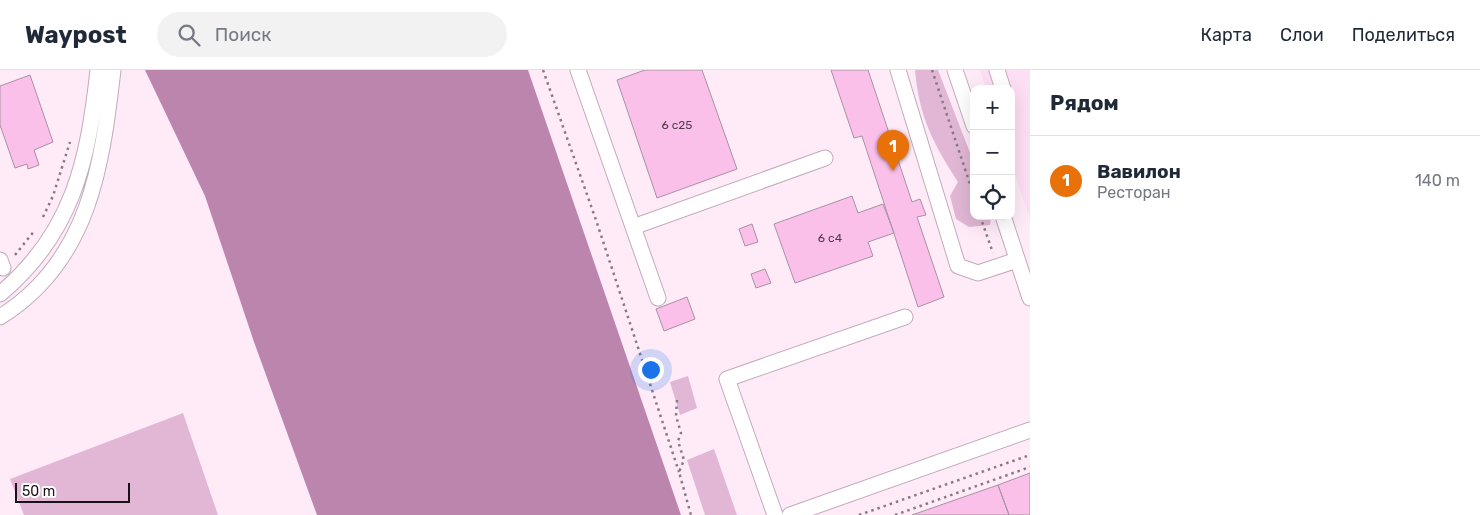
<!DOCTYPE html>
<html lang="ru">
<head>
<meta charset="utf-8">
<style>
  :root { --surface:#fff; --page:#f2f2f3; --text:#1f2937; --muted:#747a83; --line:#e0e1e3; --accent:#387f79 }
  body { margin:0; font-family:Rubik,sans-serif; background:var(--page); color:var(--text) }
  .controls { position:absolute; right:15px; top:15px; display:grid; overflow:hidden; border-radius:10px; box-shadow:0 5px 20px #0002 }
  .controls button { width:45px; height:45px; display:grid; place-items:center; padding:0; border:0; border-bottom:1px solid var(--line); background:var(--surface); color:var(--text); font:25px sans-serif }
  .scale { position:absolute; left:15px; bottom:12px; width:115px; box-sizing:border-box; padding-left:5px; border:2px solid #1a1217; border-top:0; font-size:14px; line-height:18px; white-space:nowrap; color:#1a1217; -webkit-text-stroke:4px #fff; paint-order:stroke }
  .you { position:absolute; left:650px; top:299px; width:18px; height:18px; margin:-12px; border:4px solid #fff; border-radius:50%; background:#1a73e8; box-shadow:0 0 0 8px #1a73e833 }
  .badge { display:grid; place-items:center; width:32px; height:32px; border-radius:50%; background:var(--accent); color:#fff; font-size:16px; font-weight:700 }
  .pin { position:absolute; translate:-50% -41px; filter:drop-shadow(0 1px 2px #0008) }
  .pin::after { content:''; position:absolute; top:26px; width:18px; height:15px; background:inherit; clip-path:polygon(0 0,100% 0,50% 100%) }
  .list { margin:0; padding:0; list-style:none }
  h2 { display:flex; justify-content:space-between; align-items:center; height:65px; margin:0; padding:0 20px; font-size:21px }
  h2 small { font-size:16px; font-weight:400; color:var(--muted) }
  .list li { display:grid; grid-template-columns:32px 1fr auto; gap:15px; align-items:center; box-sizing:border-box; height:90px; padding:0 20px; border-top:1px solid var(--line) }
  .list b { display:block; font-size:19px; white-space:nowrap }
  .list p { margin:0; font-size:16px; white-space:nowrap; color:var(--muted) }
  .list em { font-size:16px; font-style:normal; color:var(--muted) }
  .icon { flex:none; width:28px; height:28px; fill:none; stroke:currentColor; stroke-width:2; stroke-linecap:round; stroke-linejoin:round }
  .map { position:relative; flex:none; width:1030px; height:445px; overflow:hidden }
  header { display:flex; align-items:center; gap:30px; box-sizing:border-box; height:70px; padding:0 25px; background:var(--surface); border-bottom:1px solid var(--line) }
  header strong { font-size:24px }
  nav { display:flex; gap:28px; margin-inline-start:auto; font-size:18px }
  .search { width:350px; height:45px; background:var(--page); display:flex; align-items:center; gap:12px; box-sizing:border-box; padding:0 18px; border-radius:28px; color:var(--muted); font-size:19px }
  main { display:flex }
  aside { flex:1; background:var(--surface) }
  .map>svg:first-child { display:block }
  .built { fill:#fddef4 }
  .green { fill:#e1b7d5 }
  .water { fill:#bc85ad }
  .building { fill:#fac0ea; stroke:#a892a1 }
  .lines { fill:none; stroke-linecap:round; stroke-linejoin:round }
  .minor-casing { stroke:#c2abbb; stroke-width:17 }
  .path { stroke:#887a83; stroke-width:2.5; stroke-dasharray:2.5 4; stroke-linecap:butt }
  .minor { stroke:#fff; stroke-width:15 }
  .labels { text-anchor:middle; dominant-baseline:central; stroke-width:4; stroke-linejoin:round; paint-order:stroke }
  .number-label { font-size:12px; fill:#523e4c }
</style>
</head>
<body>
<header>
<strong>Waypost</strong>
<div class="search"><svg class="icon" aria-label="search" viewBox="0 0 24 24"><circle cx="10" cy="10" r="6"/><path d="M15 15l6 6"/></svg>Поиск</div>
<nav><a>Карта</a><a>Слои</a><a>Поделиться</a></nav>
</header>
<main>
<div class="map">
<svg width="1030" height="445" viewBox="0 0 1030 445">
  <rect width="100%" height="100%" fill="#ffebf8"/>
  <path class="built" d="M 980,0 L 1030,0 L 1030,149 L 1011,93 L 1011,19 L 986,19 Z"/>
  <path class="green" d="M 915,0 L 938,0 L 974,93 L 974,146 L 991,146 L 990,155 L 969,157 L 956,149 L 950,126 L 958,112 C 933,73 919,47 915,0 Z
    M 688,306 L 697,338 L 680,345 L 670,312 Z
    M 183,343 L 218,445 L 24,445 L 10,409 Z
    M 714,379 L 737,445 L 705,445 L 687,390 Z"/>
  <path class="water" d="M 145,0 L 528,0 L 681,445 L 317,445 L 254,272 L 205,126 Z"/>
  <path class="building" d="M 645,0 L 702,0 L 737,99 L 657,128 L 617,10 Z
    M 831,0 L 868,0 L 912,132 L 920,129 L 926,145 L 917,147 L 944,227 L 918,237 L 862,66 L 854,68 Z
    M 30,5 L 53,72 L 34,80 L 39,95 L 28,99 L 27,94 L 15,98 L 0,55 L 0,16 Z
    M 852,126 L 858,143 L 883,134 L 894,163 L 868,172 L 873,186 L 795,213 L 774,154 Z
    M 752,154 L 758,172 L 745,176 L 739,159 Z
    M 765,199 L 771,213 L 756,218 L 751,204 Z
    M 687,227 L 695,249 L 664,261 L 656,239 Z
    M 1030,403 L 1030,445 L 1009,445 L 998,415 Z
    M 998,415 L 1009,445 L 912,445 Z"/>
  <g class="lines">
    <defs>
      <path id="minor" d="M 578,0 L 658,228
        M 898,0 L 958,196 L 978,203 L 1017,190
        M 955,0 L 974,56
        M 997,0 L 1003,19
        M 1003,146 L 1030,228
        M 633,157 L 825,88
        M 0,190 L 3,198
        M 0,224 C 73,163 88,91 98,0
        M 0,247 C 90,191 102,95 113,0
        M 775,445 L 727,309 L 905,247
        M 790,445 L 1030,360"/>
    </defs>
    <use href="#minor" class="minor-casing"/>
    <path class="path" d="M 543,0 L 596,150 L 679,402
      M 932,0 L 974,126
      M 980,146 L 993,183
      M 43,147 L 53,126 L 70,72
      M 15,185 L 35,160
      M 677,330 L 676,346 L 681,363 L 678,371 L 684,390 L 679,402 L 691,445
      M 859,445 L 1030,385
      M 895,445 L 1030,397"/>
    <use href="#minor" class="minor"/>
  </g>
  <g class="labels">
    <g class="number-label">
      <text x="677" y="55">6 с25</text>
      <text x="830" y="168">6 с4</text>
    </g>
  </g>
</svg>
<div class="controls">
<button>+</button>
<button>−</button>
<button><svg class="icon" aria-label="locate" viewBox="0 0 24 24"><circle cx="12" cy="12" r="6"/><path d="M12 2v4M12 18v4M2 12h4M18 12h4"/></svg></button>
</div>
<div class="scale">50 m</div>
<div class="you"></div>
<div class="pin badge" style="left:893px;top:101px;background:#e8710a">1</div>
</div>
<aside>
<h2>Рядом<small></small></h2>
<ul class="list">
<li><span class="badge" style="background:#e8710a">1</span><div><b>Вавилон</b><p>Ресторан</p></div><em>140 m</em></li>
</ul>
</aside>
</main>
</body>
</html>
